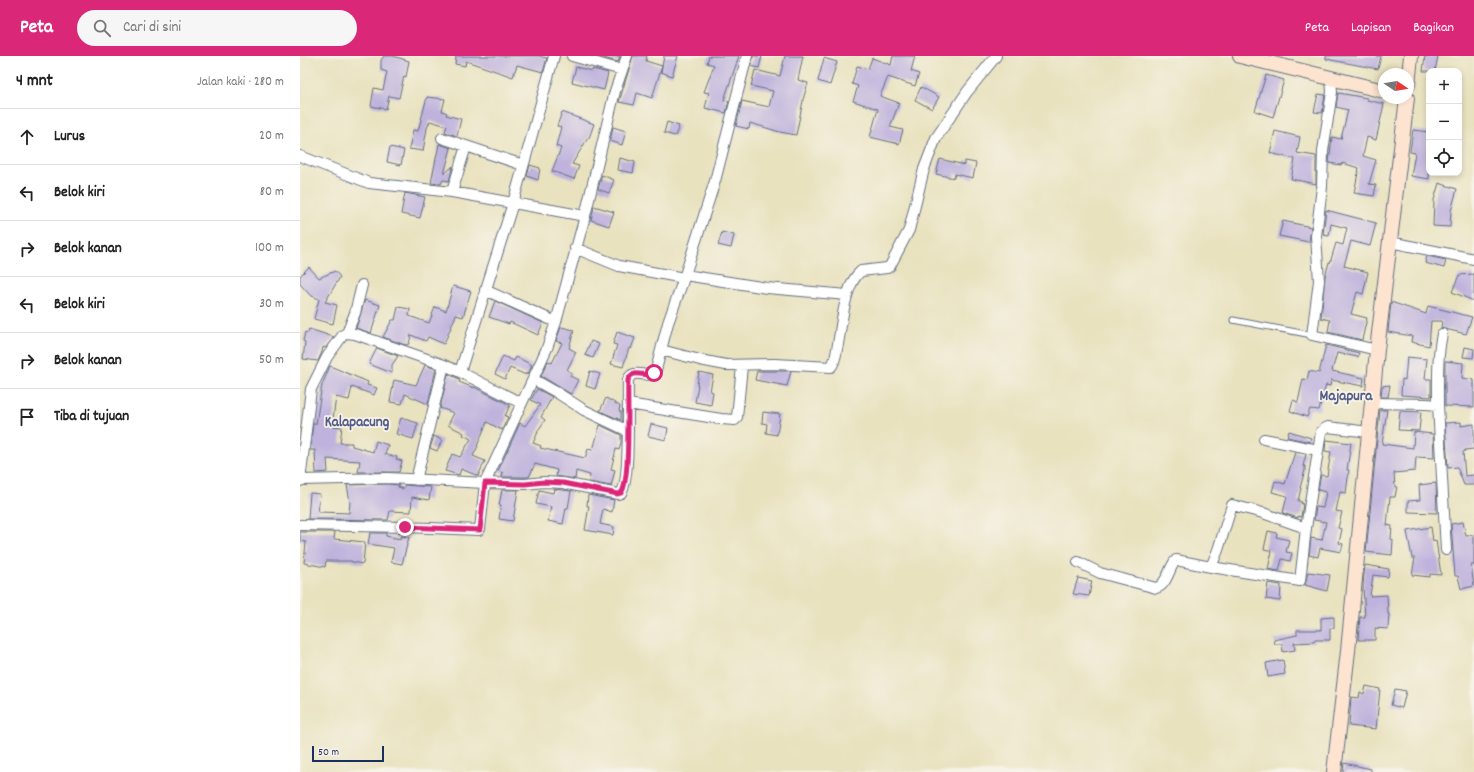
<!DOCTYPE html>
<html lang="id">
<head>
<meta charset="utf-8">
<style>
  :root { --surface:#fff; --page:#f6f6f6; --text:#222; --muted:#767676; --line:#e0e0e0; --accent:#db2777 }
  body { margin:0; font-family:Dekko,sans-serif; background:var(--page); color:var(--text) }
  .controls { position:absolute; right:12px; top:12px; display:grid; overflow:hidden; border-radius:8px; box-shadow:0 2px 6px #0003 }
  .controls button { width:36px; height:36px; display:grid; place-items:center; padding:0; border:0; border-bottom:1px solid var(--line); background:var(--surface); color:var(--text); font:20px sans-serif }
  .compass { position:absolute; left:1078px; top:12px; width:36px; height:36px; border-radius:50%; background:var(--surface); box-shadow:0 2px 6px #0003; rotate:102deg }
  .scale { position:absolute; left:12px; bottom:10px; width:72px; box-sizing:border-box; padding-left:4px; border:2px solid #1b2f5e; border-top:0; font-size:11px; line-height:14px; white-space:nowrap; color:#1b2f5e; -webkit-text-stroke:3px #f7f3e8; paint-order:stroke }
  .stop { position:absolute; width:12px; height:12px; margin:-9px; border:3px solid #db2777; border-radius:50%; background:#fff }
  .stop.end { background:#db2777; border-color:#fff; box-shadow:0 1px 4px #0008 }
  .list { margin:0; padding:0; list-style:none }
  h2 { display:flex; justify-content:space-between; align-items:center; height:52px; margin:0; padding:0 16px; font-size:17px }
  h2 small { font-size:13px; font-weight:400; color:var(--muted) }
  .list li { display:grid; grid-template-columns:26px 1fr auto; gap:12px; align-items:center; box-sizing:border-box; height:56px; padding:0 16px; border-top:1px solid var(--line) }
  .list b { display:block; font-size:15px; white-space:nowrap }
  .list em { font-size:13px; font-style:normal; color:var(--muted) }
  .icon { flex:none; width:22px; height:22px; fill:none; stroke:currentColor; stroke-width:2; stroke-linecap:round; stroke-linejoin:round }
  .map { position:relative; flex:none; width:1174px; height:716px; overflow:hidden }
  header { display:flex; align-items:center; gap:24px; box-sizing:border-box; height:56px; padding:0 20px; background:var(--accent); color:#fff }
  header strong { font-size:19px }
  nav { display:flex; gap:22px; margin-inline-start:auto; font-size:14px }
  .search { width:280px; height:36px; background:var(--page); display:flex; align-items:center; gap:10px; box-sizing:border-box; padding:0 14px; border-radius:22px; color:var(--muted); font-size:15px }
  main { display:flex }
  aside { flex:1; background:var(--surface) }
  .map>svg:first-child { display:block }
  .building { fill:#bfb3dd }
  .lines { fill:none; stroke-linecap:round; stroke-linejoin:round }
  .lane-casing { stroke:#636e80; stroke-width:7 }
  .street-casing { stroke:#636e80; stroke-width:12 }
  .secondary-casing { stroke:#636e80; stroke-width:16 }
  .lane { stroke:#fff; stroke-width:5 }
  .street { stroke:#fff; stroke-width:10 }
  .secondary { stroke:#fde4d0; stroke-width:14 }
  .route { stroke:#db2777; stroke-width:5 }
  .labels { text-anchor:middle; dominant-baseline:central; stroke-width:3.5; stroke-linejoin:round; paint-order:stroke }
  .quarter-label { font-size:15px; font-weight:bold; fill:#545d8a; stroke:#f7f3e8 }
</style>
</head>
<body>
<header>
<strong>Peta</strong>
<div class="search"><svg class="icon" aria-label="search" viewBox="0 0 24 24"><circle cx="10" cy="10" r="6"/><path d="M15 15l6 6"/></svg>Cari di sini</div>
<nav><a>Peta</a><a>Lapisan</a><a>Bagikan</a></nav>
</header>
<main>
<aside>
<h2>4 mnt<small>Jalan kaki · 280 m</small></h2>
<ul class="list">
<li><svg class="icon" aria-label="ahead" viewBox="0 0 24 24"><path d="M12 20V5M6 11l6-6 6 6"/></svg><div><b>Lurus</b></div><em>20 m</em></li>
<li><svg class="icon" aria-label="left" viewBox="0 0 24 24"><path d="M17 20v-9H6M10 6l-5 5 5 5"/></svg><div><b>Belok kiri</b></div><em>80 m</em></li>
<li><svg class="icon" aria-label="right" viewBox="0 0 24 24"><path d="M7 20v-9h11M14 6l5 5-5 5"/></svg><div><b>Belok kanan</b></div><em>100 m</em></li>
<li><svg class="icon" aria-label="left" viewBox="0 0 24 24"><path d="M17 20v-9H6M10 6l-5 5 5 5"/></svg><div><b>Belok kiri</b></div><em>30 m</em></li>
<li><svg class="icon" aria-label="right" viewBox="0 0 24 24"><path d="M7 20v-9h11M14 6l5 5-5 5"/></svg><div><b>Belok kanan</b></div><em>50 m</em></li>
<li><svg class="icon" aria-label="arrive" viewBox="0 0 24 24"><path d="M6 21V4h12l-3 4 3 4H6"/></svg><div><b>Tiba di tujuan</b></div></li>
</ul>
</aside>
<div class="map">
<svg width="1174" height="716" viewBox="0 0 1174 716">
  <rect width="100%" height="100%" fill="#f7f3e8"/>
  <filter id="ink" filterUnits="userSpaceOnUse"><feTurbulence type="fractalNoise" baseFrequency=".025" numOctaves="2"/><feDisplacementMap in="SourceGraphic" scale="8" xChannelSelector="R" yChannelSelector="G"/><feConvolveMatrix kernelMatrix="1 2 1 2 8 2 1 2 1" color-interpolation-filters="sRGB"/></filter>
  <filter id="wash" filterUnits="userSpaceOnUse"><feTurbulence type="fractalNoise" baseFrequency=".012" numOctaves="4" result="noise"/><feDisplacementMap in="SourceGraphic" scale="16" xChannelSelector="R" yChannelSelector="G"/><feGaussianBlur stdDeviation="0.9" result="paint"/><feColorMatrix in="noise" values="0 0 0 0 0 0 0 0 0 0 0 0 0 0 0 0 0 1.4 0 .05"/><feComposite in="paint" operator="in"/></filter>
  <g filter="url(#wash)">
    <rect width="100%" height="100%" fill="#e9e2bf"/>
    <g id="blocks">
      <path class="building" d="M 84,0 L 93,0 L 109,5 L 106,21 L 104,20 L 99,42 L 89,40 L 86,53 L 71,50 L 74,32 L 83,34 L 87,16 L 81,14 L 81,4 Z
        M 155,0 L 239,0 L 247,2 L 243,16 L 217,9 L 213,21 L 166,5 L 165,10 L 155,8 L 156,2 Z
        M 297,0 L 320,0 L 318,6 Z
        M 333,0 L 347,0 L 346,5 L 362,10 L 352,42 L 337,37 L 334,49 L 319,46 Z
        M 364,0 L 378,0 L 372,20 L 361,16 Z
        M 409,0 L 439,0 L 424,44 L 429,45 L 426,57 L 405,52 L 409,37 L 404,36 L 414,9 L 407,7 Z
        M 453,0 L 462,0 L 459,12 L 451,10 Z
        M 485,0 L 503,0 L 498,24 L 508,27 L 504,40 L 496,79 L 480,76 L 450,67 L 449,73 L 436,70 L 442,45 L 469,51 L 473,35 L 451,30 L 455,14 L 480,20 Z
        M 593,0 L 615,0 L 611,15 L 619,18 L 615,30 L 588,21 L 580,40 L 599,47 L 590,71 L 603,74 L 599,88 L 570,81 L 578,53 L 553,45 L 558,30 L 552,28 L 557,10 L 568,13 L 572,2 L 591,9 Z
        M 1026,0 L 1081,0 L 1078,13 L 1026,3 Z
        M 1125,0 L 1138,0 L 1135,15 L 1123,15 Z
        M 524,2 L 537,6 L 530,29 L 518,25 Z
        M 276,11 L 292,15 L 293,13 L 308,17 L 304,34 L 272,26 Z
        M 966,19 L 984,24 L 973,61 L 955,55 Z
        M 621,31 L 639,41 L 632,53 L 615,44 Z
        M 1038,37 L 1067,42 L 1067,44 L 1084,48 L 1076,84 L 1067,81 L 1063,100 L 1076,104 L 1069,128 L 1076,129 L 1074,140 L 1054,137 L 1059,112 L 1042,107 L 1041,109 L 1029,107 L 1032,81 L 1041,83 L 1048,54 L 1036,51 Z
        M 1018,38 L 1025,39 L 1022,57 L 1014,56 Z
        M 127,41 L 145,43 L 142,55 L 147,57 L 146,59 L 161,63 L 157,80 L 145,76 L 147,70 L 130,65 L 127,72 L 123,95 L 109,93 L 113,74 L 118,75 Z
        M 262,56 L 294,68 L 289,82 L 288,82 L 272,108 L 279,110 L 274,123 L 252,115 L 261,92 L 256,90 L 261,71 L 257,70 Z
        M 367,66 L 379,70 L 375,80 L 364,77 Z
        M 313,71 L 326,75 L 322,89 L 310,85 Z
        M 1113,74 L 1129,76 L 1129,123 L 1111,120 L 1115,97 L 1110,96 Z
        M 975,75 L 1000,81 L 997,97 L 1016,100 L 1016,128 L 991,123 L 995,103 L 970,97 Z
        M 139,88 L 151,92 L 144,118 L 153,110 L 149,125 L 143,124 L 141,128 L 131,127 Z
        M 90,91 L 104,94 L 101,109 L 87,106 Z
        M 320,102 L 335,106 L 333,117 L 318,114 Z
        M 640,103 L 664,109 L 665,105 L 676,107 L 673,122 L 655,118 L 654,122 L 636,118 Z
        M 230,109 L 240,112 L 238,124 L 227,120 Z
        M 302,119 L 314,124 L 309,137 L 298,133 Z
        M 1139,127 L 1157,133 L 1151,155 L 1150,171 L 1133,170 L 1134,144 Z
        M 105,137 L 125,141 L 120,162 L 101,158 Z
        M 294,150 L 314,156 L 309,170 L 291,164 Z
        M 1026,154 L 1076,167 L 1070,190 L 1051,185 L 1044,210 L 1068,216 L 1063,238 L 1057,236 L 1051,258 L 1067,262 L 1062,284 L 1028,276 L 1030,264 L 1021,262 L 1025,221 L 1029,206 L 1030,207 L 1036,187 L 1043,189 L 1047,172 L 1031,168 L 1029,180 L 1023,179 Z
        M 983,165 L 1011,171 L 1009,186 L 979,180 Z
        M 422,176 L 434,179 L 431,192 L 418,189 Z
        M 1127,200 L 1146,204 L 1144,212 L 1125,207 Z
        M 9,211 L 19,222 L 35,215 L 40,221 L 25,246 L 37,249 L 33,268 L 14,263 L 19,243 L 10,239 L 0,228 L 0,220 Z
        M 1174,218 L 1174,245 L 1152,236 L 1159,219 Z
        M 153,230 L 171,235 L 163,261 L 156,259 L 144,288 L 128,281 L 126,285 L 111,279 L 109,288 L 105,289 L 83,281 L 92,264 L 95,264 L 98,251 L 110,253 L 109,260 L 129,267 L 135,251 L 146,255 Z
        M 65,244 L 80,249 L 71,277 L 56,272 Z
        M 195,245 L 243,267 L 238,279 L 210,266 L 209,268 L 189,261 Z
        M 1091,246 L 1126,258 L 1128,250 L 1172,261 L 1166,278 L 1141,272 L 1142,265 L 1131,265 L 1129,290 L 1111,286 L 1112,280 L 1088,276 Z
        M 261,271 L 274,274 L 269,292 L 276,296 L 267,314 L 272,317 L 270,320 L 278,324 L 271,338 L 241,320 L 248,305 L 252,307 L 262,287 L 256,285 Z
        M 9,273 L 34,281 L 25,292 L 23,291 L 22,296 L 18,305 L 3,303 L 5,286 L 3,285 L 5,276 L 8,277 Z
        M 317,276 L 335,282 L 331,293 L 329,292 L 323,311 L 311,308 L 317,289 L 313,288 Z
        M 291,285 L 299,288 L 293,302 L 285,299 Z
        M 1026,289 L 1059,297 L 1058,301 L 1037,297 L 1032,315 L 1064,322 L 1063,330 L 1031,324 L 1030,330 L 1026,329 L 1019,354 L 1010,353 L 1007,361 L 990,355 L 993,344 L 998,346 L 1003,323 L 1007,324 L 1009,315 L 1019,317 Z
        M 1165,291 L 1174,293 L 1173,302 L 1163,301 Z
        M 77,292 L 98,300 L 92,309 L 92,317 L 69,308 Z
        M 203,300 L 214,305 L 216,301 L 232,309 L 228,318 L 226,317 L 226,319 L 210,312 L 205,323 L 195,318 Z
        M 1107,301 L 1127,303 L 1125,323 L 1131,323 L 1131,341 L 1101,339 L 1102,323 L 1105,324 Z
        M 1145,305 L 1163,307 L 1162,322 L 1174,324 L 1174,351 L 1145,350 Z
        M 125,309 L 136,313 L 128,348 L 105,338 L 102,348 L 90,346 L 94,324 L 116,329 Z
        M 30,310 L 68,326 L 67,329 L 77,332 L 74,339 L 52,331 L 49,344 L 36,341 L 32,370 L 42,371 L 40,387 L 52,387 L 52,390 L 73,396 L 76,385 L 88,389 L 85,398 L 97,401 L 96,403 L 102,405 L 99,416 L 58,416 L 60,405 L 27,403 L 28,416 L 16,417 L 15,394 L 10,394 L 13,368 L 16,368 L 22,329 Z
        M 290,315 L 300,318 L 295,333 L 286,330 Z
        M 457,315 L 491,315 L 487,330 L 455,324 Z
        M 399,316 L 413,319 L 410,335 L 413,336 L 411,349 L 395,346 L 398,329 L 397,329 Z
        M 148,318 L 160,323 L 159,326 L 174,332 L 174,331 L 210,349 L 205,360 L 208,361 L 202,374 L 187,366 L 177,390 L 178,390 L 173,400 L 185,405 L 178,420 L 161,413 L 159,419 L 145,415 L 152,398 L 160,401 L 171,383 L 163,379 L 164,377 L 148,369 L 154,357 L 140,352 Z
        M 1090,329 L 1088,341 L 1081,341 L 1082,330 Z
        M 237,333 L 252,341 L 241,361 L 245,364 L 237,376 L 238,376 L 233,387 L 241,390 L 240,392 L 285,402 L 288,393 L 293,394 L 300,369 L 321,379 L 321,386 L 319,394 L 316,393 L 311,413 L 315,414 L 311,430 L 289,426 L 290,419 L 276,415 L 275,423 L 256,420 L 257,414 L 235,408 L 229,421 L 202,421 L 203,417 L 198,415 L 220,367 L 225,370 L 240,349 L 231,344 Z
        M 306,342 L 320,350 L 319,355 L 321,356 L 321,364 L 300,355 Z
        M 1080,354 L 1087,354 L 1082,388 L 1113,392 L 1114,376 L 1133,378 L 1134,402 L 1116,401 L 1115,415 L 1094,417 L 1095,431 L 1097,430 L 1095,441 L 1090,441 L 1087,469 L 1092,470 L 1091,483 L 1093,484 L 1092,499 L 1066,496 Z
        M 1100,355 L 1121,356 L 1119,375 L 1098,374 Z
        M 463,356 L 480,358 L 477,379 L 466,377 L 467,368 L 462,367 Z
        M 101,362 L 118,367 L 113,383 L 96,378 Z
        M 1161,366 L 1161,370 L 1174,368 L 1174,393 L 1165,394 L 1165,395 L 1163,396 L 1165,420 L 1174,419 L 1174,429 L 1164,429 L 1157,411 L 1148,412 L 1145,367 Z
        M 351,368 L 368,372 L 366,384 L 348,380 Z
        M 989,375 L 1011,382 L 1010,386 L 987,381 Z
        M 134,380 L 142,384 L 137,395 L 130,392 Z
        M 1026,384 L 1051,387 L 1047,414 L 1049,414 L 1046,437 L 1040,436 L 1036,455 L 1042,456 L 1038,472 L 1042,473 L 1039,487 L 1043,488 L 1041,496 L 1020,492 L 1018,501 L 1009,499 L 1011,482 L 1022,484 L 1026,466 L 1014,464 L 1016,451 L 1023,452 L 1026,436 L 1018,434 L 1021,419 L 1027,420 L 1031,396 L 1025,395 Z
        M 995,396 L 1006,398 L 1003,410 L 1005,410 L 1005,414 L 1000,432 L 1001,432 L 998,445 L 1002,446 L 1001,448 L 1003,448 L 1001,461 L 998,460 L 998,462 L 983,457 L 987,440 L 972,436 L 975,425 L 985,428 Z
        M 1136,427 L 1137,457 L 1108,456 L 1108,445 L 1120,444 L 1119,429 Z
        M 88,428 L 99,429 L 98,431 L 103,433 L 105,429 L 131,431 L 129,444 L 112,441 L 111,456 L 90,455 L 88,464 L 8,463 L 10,437 L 20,438 L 18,456 L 49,457 L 50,446 L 47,429 Z
        M 254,433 L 271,435 L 268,452 L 266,452 L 263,468 L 248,465 L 251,451 L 236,448 L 239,434 L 253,437 Z
        M 202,434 L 218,434 L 213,465 L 199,463 L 201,449 L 199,449 Z
        M 288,439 L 314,444 L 312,456 L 303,453 L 300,468 L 314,471 L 313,479 L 285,474 L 289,450 L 287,450 Z
        M 1163,466 L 1166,480 L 1174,479 L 1174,509 L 1171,509 L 1174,530 L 1161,533 L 1158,520 L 1155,520 L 1151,468 Z
        M 1131,471 L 1133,485 L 1136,484 L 1141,519 L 1130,518 L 1130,521 L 1112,519 L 1115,502 L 1112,502 L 1107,475 Z
        M 968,475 L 977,477 L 976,481 L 989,484 L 986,496 L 992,497 L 990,505 L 982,503 L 979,515 L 968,513 L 972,495 L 964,493 Z
        M 0,476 L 35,476 L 34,483 L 65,486 L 63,508 L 52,506 L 52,505 L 26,505 L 25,511 L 4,507 L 6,486 L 0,485 Z
        M 70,477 L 86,477 L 86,480 L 100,483 L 101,480 L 109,481 L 102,508 L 91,506 L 94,492 L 68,488 Z
        M 1065,509 L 1089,513 L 1088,521 L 1073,519 L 1070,540 L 1087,539 L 1088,558 L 1089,558 L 1088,573 L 1075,572 L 1075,584 L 1058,584 L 1060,561 L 1065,561 L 1063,530 Z
        M 1008,516 L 1030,519 L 1027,535 L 1005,529 Z
        M 778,522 L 792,525 L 789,540 L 773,538 Z
        M 968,527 L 981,529 L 980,545 L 966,543 Z
        M 1034,561 L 1034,572 L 1030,572 L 1030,584 L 1014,584 L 1014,586 L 994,587 L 995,594 L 983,596 L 982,588 L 975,588 L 974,584 L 997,579 L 997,574 L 1021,574 L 1021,562 Z
        M 983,604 L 985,618 L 968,621 L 966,607 Z
        M 1066,630 L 1080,633 L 1076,673 L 1049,670 L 1051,641 L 1059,642 L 1060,636 L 1064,638 Z
        M 1095,633 L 1106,635 L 1102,652 L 1091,649 Z
        M 1044,707 L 1071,713 L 1071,716 L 1043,716 Z"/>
    </g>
  </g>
  <g filter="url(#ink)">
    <use href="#blocks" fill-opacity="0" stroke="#636e80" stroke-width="1"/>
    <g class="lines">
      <defs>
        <path id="lane" d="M 933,264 L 1012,279"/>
        <path id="street" d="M 272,0 L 322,14
          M 447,0 L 415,125 L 385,219 L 467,232 L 547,239
          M 1031,22 L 1032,36 L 1023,95 L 1022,131 L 1016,180 L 1019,225 L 1012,279 L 1077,294
          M 142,82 L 223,109
          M 0,100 L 69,127 L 152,136 L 285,160 L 315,35 L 327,0
          M 152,136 L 166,90
          M 285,160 L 256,266 L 247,292 L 233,323 L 185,427 L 225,428 L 244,426 L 263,427 L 318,438 L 321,437 C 331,426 327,343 328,324 C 332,313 344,320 353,319 L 356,314 L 361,294
          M 1090,186 L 1174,203
          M 275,192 L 319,210 L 384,222
          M 385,219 L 368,267 L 361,294 L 400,304 L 426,309 L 475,308 L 531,311 C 535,306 536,299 537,293 C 542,271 543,230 561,215 L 587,212 L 590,210 L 609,174 L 624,113 L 636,82 L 667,36 L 696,0
          M 185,234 L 256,266
          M 47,277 L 55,257 L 62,229
          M 233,323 L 256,336 L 284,354 L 328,375
          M 221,347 L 160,316 L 213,147 L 254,0
          M 1073,347 L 1126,348 L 1138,349 L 1146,494
          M 328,348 L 421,363 L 435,364 L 437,361 L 442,310
          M 1138,349 C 1138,325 1137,302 1142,278
          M 964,383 L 1018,394
          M 116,424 L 144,309
          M 0,425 L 11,333 L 27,301 L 43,279 L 47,277 L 55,278 L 144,309 L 160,316
          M 0,469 L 105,471 L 179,474 L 180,473 L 185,427 L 88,422 L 0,424
          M 778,506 L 800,517 L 856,532 C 867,530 869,511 876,504 L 911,511 L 918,494 L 932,449 L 963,457 L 1006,472
          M 911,511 L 1000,525 L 1006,472 L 1021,376 L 1024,373 L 1028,371 L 1069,376"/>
        <path id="secondary" d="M 940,0 L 1084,35
          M 1108,29 L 1111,0
          M 1034,716 L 1048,595 L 1077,294 L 1107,42"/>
      </defs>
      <use href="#lane" class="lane-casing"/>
      <use href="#street" class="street-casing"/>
      <use href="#secondary" class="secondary-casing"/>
      <use href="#lane" class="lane"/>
      <use href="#street" class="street"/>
      <use href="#secondary" class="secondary"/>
    </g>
  </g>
  <g class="lines" filter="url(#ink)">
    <path class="route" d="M 105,471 L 180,474 L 185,427 L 225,428 L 244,426 L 263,427 L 318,438 L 321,437 C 331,426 327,343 328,324 C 333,311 346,323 354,317"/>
  </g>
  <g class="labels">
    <g class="quarter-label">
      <text x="1046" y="341">Majapura</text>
      <text x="57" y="367">Kalapacung</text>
    </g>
  </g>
</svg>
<div class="controls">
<button>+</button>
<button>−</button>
<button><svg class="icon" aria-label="locate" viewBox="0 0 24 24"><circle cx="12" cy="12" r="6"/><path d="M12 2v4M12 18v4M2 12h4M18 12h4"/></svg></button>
</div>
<svg class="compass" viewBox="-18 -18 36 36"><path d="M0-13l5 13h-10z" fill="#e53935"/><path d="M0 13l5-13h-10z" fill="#767676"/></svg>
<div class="scale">50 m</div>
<div class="stop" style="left:354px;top:317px"></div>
<div class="stop end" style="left:105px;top:471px"></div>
</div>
</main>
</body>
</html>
